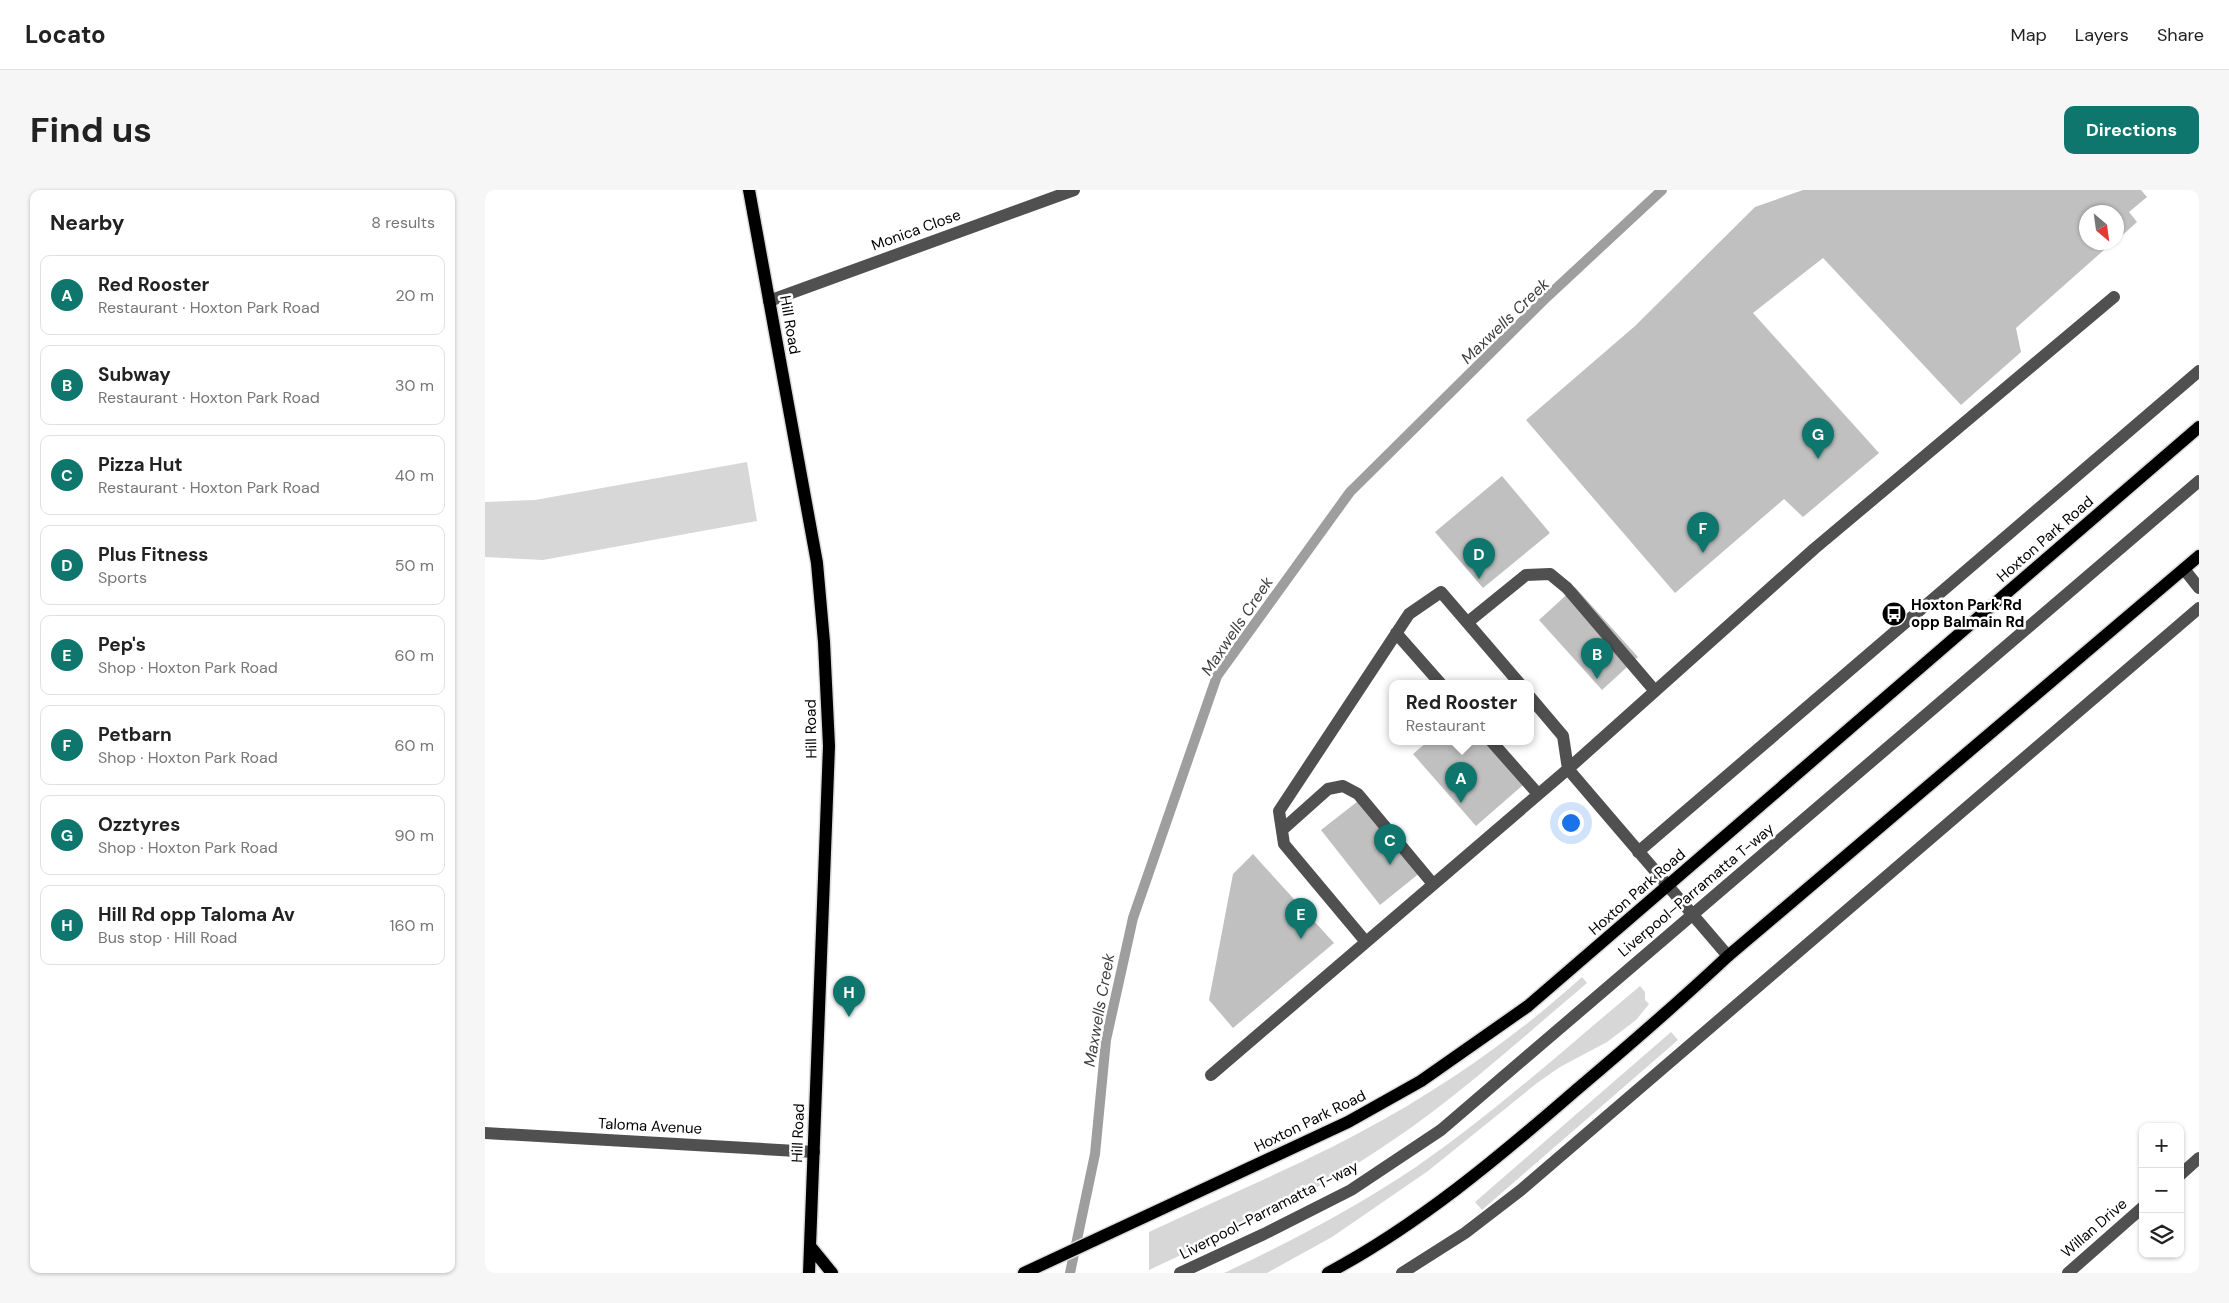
<!DOCTYPE html>
<html lang="en">
<head>
<meta charset="utf-8">
<style>
  :root { --surface:#fff; --page:#f6f6f6; --text:#222; --muted:#767676; --line:#e0e0e0; --accent:#0f766e }
  body { margin:0; font-family:"DM Sans",sans-serif; background:var(--page); color:var(--text) }
  .controls { position:absolute; right:15px; bottom:15px; display:grid; overflow:hidden; border-radius:10px; box-shadow:0 1px 4px #0004 }
  .controls button { width:45px; height:45px; display:grid; place-items:center; padding:0; border:0; border-bottom:1px solid var(--line); background:var(--surface); color:var(--text); font:25px sans-serif }
  .compass { position:absolute; left:1594px; top:15px; width:45px; height:45px; border-radius:50%; background:var(--surface); box-shadow:0 1px 4px #0004; rotate:151deg }
  .you { position:absolute; left:1085px; top:632px; width:18px; height:18px; margin:-12px; border:4px solid #fff; border-radius:50%; background:#1a73e8; box-shadow:0 0 0 8px #1a73e833 }
  .badge { display:grid; place-items:center; width:32px; height:32px; border-radius:50%; background:var(--accent); color:#fff; font-size:16px; font-weight:700 }
  .pin { position:absolute; translate:-50% -41px; filter:drop-shadow(0 1px 2px #0008) }
  .pin::after { content:''; position:absolute; top:26px; width:18px; height:15px; background:inherit; clip-path:polygon(0 0,100% 0,50% 100%) }
  .popup { position:absolute; left:904px; top:490px; width:145px; height:65px; box-sizing:border-box; display:grid; place-content:center; border-radius:10px; background:var(--surface); filter:drop-shadow(0 1px 4px #0005); font-size:16px; white-space:nowrap; color:var(--muted) }
  .popup b { font-size:19px; color:var(--text) }
  .popup::after { content:''; position:absolute; left:50%; top:100%; margin-left:-10px; border:10px solid transparent; border-top-color:var(--surface) }
  .list { margin:0; padding:0; list-style:none }
  h2 { display:flex; justify-content:space-between; align-items:center; height:65px; margin:0; padding:0 20px; font-size:21px }
  h2 small { font-size:16px; font-weight:400; color:var(--muted) }
  .list li { display:grid; grid-template-columns:32px 1fr auto; gap:15px; align-items:center; box-sizing:border-box; height:80px; margin:0 10px 10px; padding:0 10px; border:1px solid var(--line); border-radius:10px }
  .list b { display:block; font-size:19px; white-space:nowrap }
  .list p { margin:0; font-size:16px; white-space:nowrap; color:var(--muted) }
  .list em { font-size:16px; font-style:normal; color:var(--muted) }
  .icon { flex:none; width:28px; height:28px; fill:none; stroke:currentColor; stroke-width:2; stroke-linecap:round; stroke-linejoin:round }
  .map { position:relative; flex:none; width:1714px; height:1083px; overflow:hidden; border-radius:10px }
  header { display:flex; align-items:center; gap:30px; box-sizing:border-box; height:70px; padding:0 25px; background:var(--surface); border-bottom:1px solid var(--line) }
  header strong { font-size:24px }
  nav { display:flex; gap:28px; margin-inline-start:auto; font-size:18px }
  .intro { display:flex; align-items:center; justify-content:space-between; box-sizing:border-box; height:120px; padding:0 30px }
  h1 { margin:0; font-size:35px }
  .button { padding:12px 22px; border-radius:10px; background:var(--accent); color:#fff; font-size:18px; font-weight:700 }
  main { display:flex; gap:30px; padding:0 30px }
  aside { flex:1; background:var(--surface); border-radius:10px; box-shadow:0 1px 4px #0004 }
  .map>svg:first-child { display:block }
  .green { fill:#d7d7d7 }
  .lines { fill:none; stroke-linecap:round; stroke-linejoin:round }
  .stream { stroke:#9e9e9e; stroke-width:10 }
  .building { fill:#c0c0c0 }
  .major-casing { stroke:#dbdbdb; stroke-width:15 }
  .minor { stroke:#505050; stroke-width:12 }
  .major { stroke:#000; stroke-width:12 }
  .labels { text-anchor:middle; dominant-baseline:central; stroke-width:5; stroke-linejoin:round; paint-order:stroke }
  .street-label { font-size:15px; fill:#000; stroke:#fff }
  .poi-label { font-size:15px; font-weight:bold; fill:#000; stroke:#fff; text-anchor:start }
  .water-label { font-size:16px; font-style:italic; fill:#3f3f3f; stroke:#fff }
</style>
</head>
<body>
<header>
<strong>Locato</strong>
<nav><a>Map</a><a>Layers</a><a>Share</a></nav>
</header>
<div class="intro"><h1>Find us</h1><a class="button">Directions</a></div>
<main>
<aside>
<h2>Nearby<small>8 results</small></h2>
<ul class="list">
<li><span class="badge">A</span><div><b>Red Rooster</b><p>Restaurant · Hoxton Park Road</p></div><em>20 m</em></li>
<li><span class="badge">B</span><div><b>Subway</b><p>Restaurant · Hoxton Park Road</p></div><em>30 m</em></li>
<li><span class="badge">C</span><div><b>Pizza Hut</b><p>Restaurant · Hoxton Park Road</p></div><em>40 m</em></li>
<li><span class="badge">D</span><div><b>Plus Fitness</b><p>Sports</p></div><em>50 m</em></li>
<li><span class="badge">E</span><div><b>Pep's</b><p>Shop · Hoxton Park Road</p></div><em>60 m</em></li>
<li><span class="badge">F</span><div><b>Petbarn</b><p>Shop · Hoxton Park Road</p></div><em>60 m</em></li>
<li><span class="badge">G</span><div><b>Ozztyres</b><p>Shop · Hoxton Park Road</p></div><em>90 m</em></li>
<li><span class="badge">H</span><div><b>Hill Rd opp Taloma Av</b><p>Bus stop · Hill Road</p></div><em>160 m</em></li>
</ul>
</aside>
<div class="map">
<svg width="1714" height="1083" viewBox="0 0 1714 1083">
  <rect width="100%" height="100%" fill="#fff"/>
  <path class="green" d="M 262,272 L 272,331 L 58,370 L 0,367 L 0,312 L 50,310 Z
    M 1097,787 L 1102,793 C 1039,846 976,904 908,950 C 832,1003 748,1041 664,1080 L 664,1042 C 725,1013 787,987 847,957 C 937,912 1022,855 1097,787 Z
    M 1155,796 L 1160,802 L 1160,810 L 1164,814 L 1151,830 L 1122,852 L 1075,877 L 1052,893 L 943,981 L 847,1047 L 782,1083 L 739,1083 C 805,1052 870,1018 931,977 C 1010,922 1081,858 1155,796 Z
    M 1186,842 L 1193,850 L 997,1020 L 990,1012 Z"/>
  <g class="lines">
    <path class="stream" d="M 585,1083 L 610,964 L 621,850 L 648,728 L 732,486 L 865,302 L 1063,106 L 1177,0"/>
  </g>
  <path class="building" d="M 1318,0 L 1656,0 L 1662,7 L 1644,22 L 1652,32 L 1632,50 L 1632,22 L 1602,22 L 1602,52 L 1628,52 L 1531,138 L 1536,162 L 1476,215 L 1338,68 L 1268,123 L 1394,263 L 1318,327 L 1299,309 L 1190,403 L 1041,230 L 1150,136 L 1270,17 Z
    M 1017,286 L 1065,343 L 998,398 L 950,342 Z
    M 1090,397 L 1153,467 L 1117,500 L 1054,430 Z
    M 942,552 L 1000,552 L 1038,595 L 991,636 L 928,564 Z
    M 877,608 L 936,682 L 895,715 L 836,640 Z
    M 768,664 L 849,753 L 748,838 L 724,810 L 748,684 Z"/>
  <g class="lines">
    <defs>
      <path id="major" d="M 264,0 L 332,373 L 339,452 L 344,556 L 324,1083
        M 325,1056 L 347,1083
        M 539,1083 L 863,932 L 936,891 L 1043,816 L 1714,237
        M 843,1083 C 933,1035 1013,968 1090,901 C 1142,857 1193,813 1243,766 L 1714,366"/>
    </defs>
    <use href="#major" class="major-casing"/>
    <path class="minor" d="M 284,111 L 589,0
      M 1699,379 L 1714,398
      M 983,432 L 1041,385 L 1065,384 L 1082,398 L 1170,501
      M 911,443 L 956,494
      M 1045,507 L 1078,546 L 1083,579 L 1243,766
      M 1007,552 L 1053,604
      M 797,640 L 843,599 L 858,596 L 873,604 L 948,694
      M 1153,662 L 1714,181
      M 881,752 L 799,654 L 794,621 L 924,424 L 956,402 L 1035,494
      M 726,885 L 1083,579 L 1329,359 L 1629,107
      M 0,943 L 329,962
      M 1695,985 L 1714,968
      M 695,1083 L 779,1044 L 866,1000 L 956,940 L 1714,291
      M 917,1083 L 980,1043 L 1036,1000 L 1714,418
      M 1583,1083 L 1658,1017"/>
    <use href="#major" class="major"/>
  </g>
  <defs>
    <symbol id="bus-disc" viewBox="-11 -11 22 22"><circle r="9.5" fill="#000" stroke="#fff"/><path d="M-5-6H5V4H4V6H2V4H-2V6H-4V4H-5ZM-3.5-4V0h7V-4ZM-3.5 1.2v1.5H-2V1.2ZM2 1.2v1.5H3.5V1.2Z" fill="#fff"/></symbol>
  </defs>
  <g fill-rule="evenodd">
    <use href="#bus-disc" x="1395" y="410" width="28" height="28"/>
  </g>
  <g class="labels">
    <g class="street-label">
      <text transform="translate(431 40) rotate(-20)">Monica Close</text>
      <text transform="translate(305 135) rotate(80)">Hill Road</text>
      <text transform="translate(1560 349) rotate(-41)">Hoxton Park Road</text>
      <text transform="translate(326 539) rotate(-91)">Hill Road</text>
      <text transform="translate(1211 700) rotate(-40)">Liverpool–Parramatta T-way</text>
      <text transform="translate(1152 702) rotate(-41)">Hoxton Park Road</text>
      <text transform="translate(825 931) rotate(-26)">Hoxton Park Road</text>
      <text transform="translate(165 936) rotate(3)">Taloma Avenue</text>
      <text transform="translate(313 943) rotate(-88)">Hill Road</text>
      <text transform="translate(784 1020) rotate(-27)">Liverpool–Parramatta T-way</text>
      <text transform="translate(1609 1038) rotate(-41)">Willan Drive</text>
    </g>
    <g class="poi-label">
      <text x="1426" y="415">Hoxton Park Rd<tspan x="1426" dy="17">opp Balmain Rd</tspan></text>
    </g>
    <g class="water-label">
      <text transform="translate(1020 131) rotate(-44)">Maxwells Creek</text>
      <text transform="translate(752 436) rotate(-56)">Maxwells Creek</text>
      <text transform="translate(614 820) rotate(-80)">Maxwells Creek</text>
    </g>
  </g>
</svg>
<div class="controls">
<button>+</button>
<button>−</button>
<button><svg class="icon" aria-label="layers" viewBox="0 0 24 24"><path d="M12 4l9 5-9 5-9-5zM3 14l9 5 9-5"/></svg></button>
</div>
<svg class="compass" viewBox="-18 -18 36 36"><path d="M0-13l5 13h-10z" fill="#e53935"/><path d="M0 13l5-13h-10z" fill="#767676"/></svg>
<div class="you"></div>
<div class="pin badge" style="left:976px;top:613px">A</div>
<div class="popup"><b>Red Rooster</b>Restaurant</div>
<div class="pin badge" style="left:1112px;top:489px">B</div>
<div class="pin badge" style="left:905px;top:675px">C</div>
<div class="pin badge" style="left:994px;top:389px">D</div>
<div class="pin badge" style="left:816px;top:749px">E</div>
<div class="pin badge" style="left:1218px;top:363px">F</div>
<div class="pin badge" style="left:1333px;top:269px">G</div>
<div class="pin badge" style="left:364px;top:827px">H</div>
</div>
</main>
</body>
</html>
